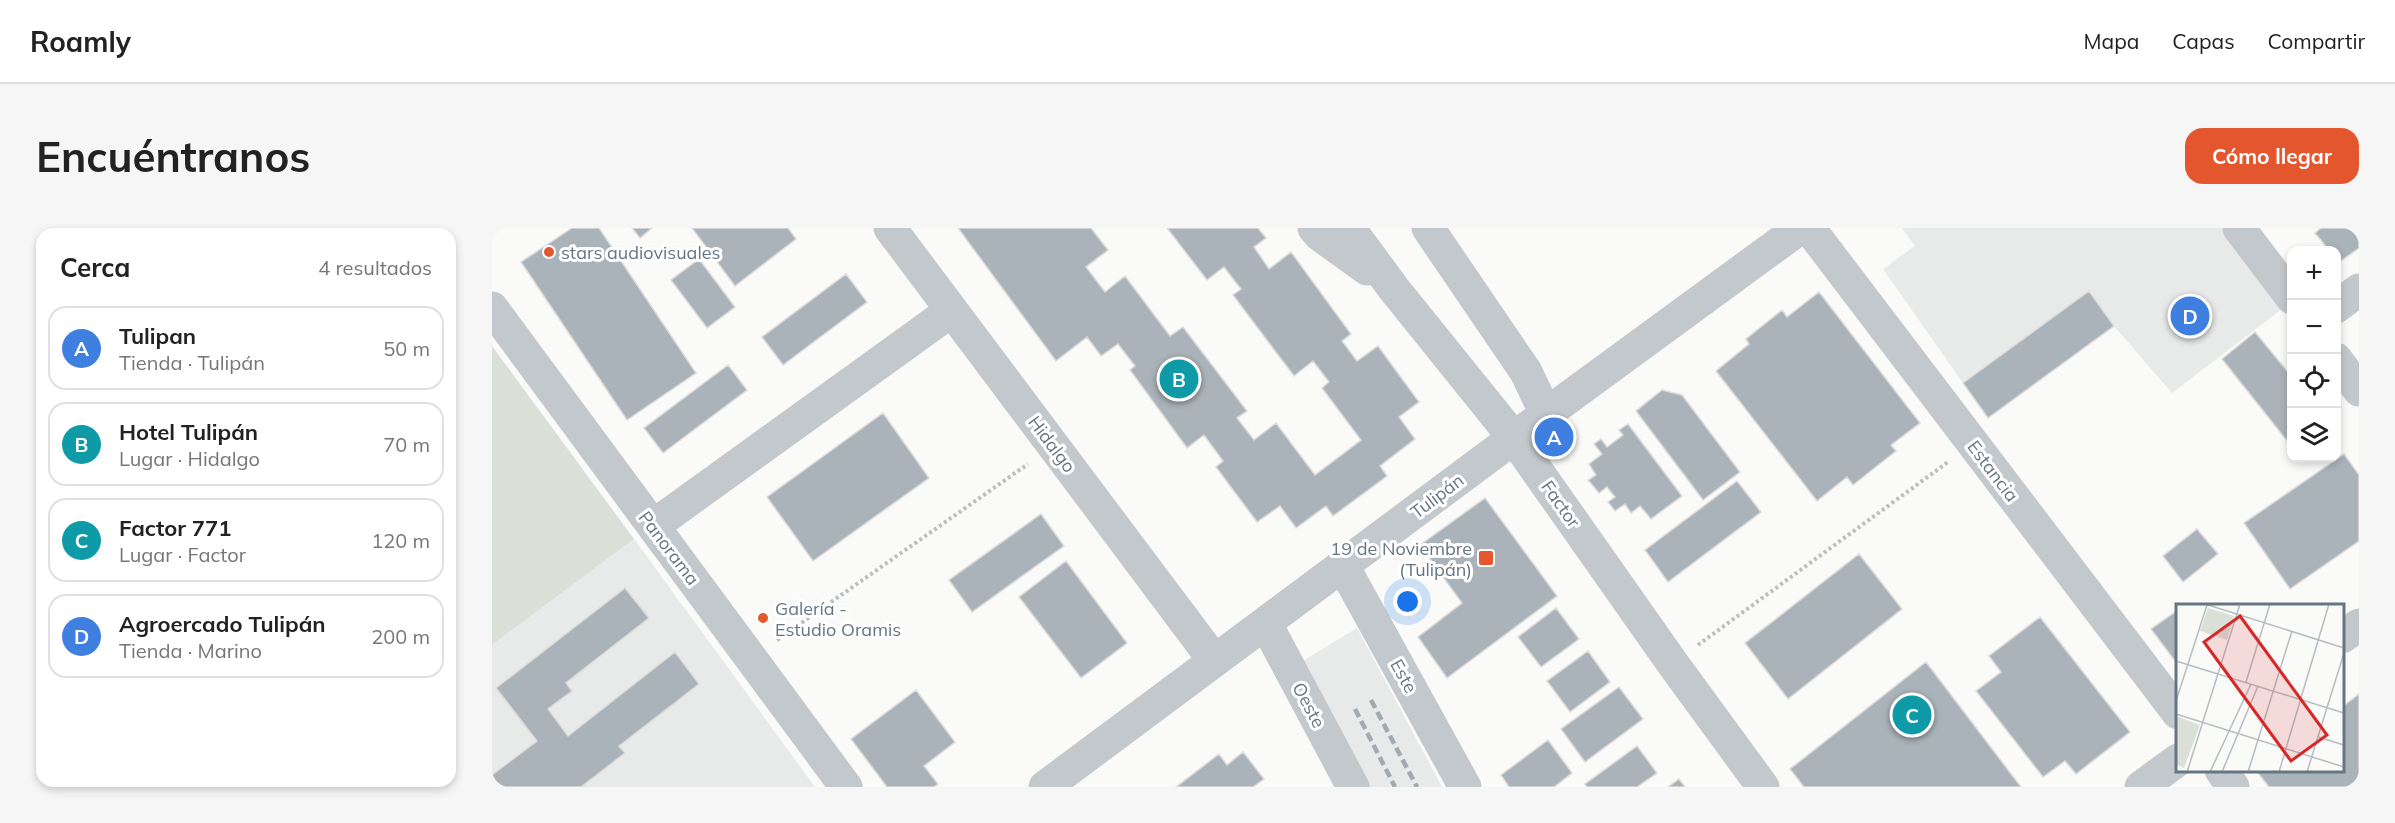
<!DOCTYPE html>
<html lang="es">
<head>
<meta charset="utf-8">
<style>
  :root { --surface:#fff; --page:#f6f6f6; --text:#222; --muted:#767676; --line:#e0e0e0; --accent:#e4572e }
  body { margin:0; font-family:Mulish,sans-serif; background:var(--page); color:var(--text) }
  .controls { position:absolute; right:18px; top:18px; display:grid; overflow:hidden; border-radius:12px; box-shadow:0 3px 9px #0003 }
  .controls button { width:54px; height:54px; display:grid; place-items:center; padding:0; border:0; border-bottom:2px solid var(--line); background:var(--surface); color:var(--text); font:30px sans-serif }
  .you { position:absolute; left:916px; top:374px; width:21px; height:21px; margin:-15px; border:4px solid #fff; border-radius:50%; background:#1a73e8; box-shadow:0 0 0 9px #1a73e833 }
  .badge { display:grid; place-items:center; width:39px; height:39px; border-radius:50%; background:var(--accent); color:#fff; font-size:20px; font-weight:700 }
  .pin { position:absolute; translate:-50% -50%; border:3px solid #fff; box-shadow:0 2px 6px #0006 }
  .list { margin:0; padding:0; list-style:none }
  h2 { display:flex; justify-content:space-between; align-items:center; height:78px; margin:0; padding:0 24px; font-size:26px }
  h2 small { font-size:20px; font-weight:400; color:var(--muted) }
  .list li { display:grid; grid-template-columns:39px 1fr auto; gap:18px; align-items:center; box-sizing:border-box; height:84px; margin:0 12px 12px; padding:0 12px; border:2px solid var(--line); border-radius:18px }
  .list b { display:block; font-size:22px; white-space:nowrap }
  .list p { margin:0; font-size:20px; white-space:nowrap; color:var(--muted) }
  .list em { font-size:20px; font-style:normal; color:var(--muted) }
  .icon { flex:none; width:33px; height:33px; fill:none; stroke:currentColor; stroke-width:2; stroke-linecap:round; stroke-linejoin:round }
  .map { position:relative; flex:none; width:1867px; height:559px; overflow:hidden; border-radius:18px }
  header { display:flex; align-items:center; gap:36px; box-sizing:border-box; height:84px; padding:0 30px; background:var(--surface); border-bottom:2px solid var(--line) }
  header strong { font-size:28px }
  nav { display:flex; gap:33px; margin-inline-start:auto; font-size:21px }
  .intro { display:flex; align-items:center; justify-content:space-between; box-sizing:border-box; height:144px; padding:0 36px }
  h1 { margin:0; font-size:42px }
  .button { padding:15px 27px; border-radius:18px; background:var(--accent); color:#fff; font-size:21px; font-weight:700 }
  main { display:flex; gap:36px; padding:0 36px }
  aside { flex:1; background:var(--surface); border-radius:18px; box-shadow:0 3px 9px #0003 }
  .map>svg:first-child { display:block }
  .built { fill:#e8e9e9 }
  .green { fill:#dadfd7 }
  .building { fill:#aab3b9; stroke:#dcdcda; stroke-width:1.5 }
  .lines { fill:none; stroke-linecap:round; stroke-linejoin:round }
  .path { stroke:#bbbfc2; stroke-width:4; stroke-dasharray:3 3; stroke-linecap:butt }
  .minor { stroke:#c3c8cc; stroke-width:33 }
  .rail { stroke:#a2aab0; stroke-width:4.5; stroke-dasharray:9 4.5; stroke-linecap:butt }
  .poi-dot { fill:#e4572e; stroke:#fff; stroke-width:2 }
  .labels { text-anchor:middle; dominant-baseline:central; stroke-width:6; stroke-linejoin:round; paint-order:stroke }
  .poi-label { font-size:18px; fill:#657683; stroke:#fff; text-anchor:start }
  .street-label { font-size:18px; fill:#657683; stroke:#fff }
  .inset-road { fill:none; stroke:#b5bdc2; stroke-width:1.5 }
  .view { fill:#d62828; fill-opacity:0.15; stroke:#d62828; stroke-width:3 }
  .inset-edge { fill:none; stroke:#657683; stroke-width:3 }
</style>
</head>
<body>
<header>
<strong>Roamly</strong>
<nav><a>Mapa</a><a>Capas</a><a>Compartir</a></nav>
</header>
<div class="intro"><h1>Encuéntranos</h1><a class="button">Cómo llegar</a></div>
<main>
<aside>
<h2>Cerca<small>4 resultados</small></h2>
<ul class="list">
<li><span class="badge" style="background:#3f7fe0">A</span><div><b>Tulipan</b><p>Tienda · Tulipán</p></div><em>50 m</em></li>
<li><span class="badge" style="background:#0f9aa8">B</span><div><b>Hotel Tulipán</b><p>Lugar · Hidalgo</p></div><em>70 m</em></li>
<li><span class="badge" style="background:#0f9aa8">C</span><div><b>Factor 771</b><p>Lugar · Factor</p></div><em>120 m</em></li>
<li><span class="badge" style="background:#3f7fe0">D</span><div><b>Agroercado Tulipán</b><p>Tienda · Marino</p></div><em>200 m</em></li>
</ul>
</aside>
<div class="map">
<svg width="1867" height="559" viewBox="0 0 1867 559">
  <rect width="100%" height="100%" fill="#fafaf8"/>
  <path class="built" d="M 1410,0 L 1733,0 L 1794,78 L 1680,165 L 1622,98 L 1597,64 L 1471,155 L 1391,41 L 1423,18 Z
    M 142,311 L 323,559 L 0,559 L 0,417 Z
    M 865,400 L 950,559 L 872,559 L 806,436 Z"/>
  <path class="green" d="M 0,118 L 142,311 L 0,417 Z"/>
  <path class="building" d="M 80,0 L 107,0 L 204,145 L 135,192 L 29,34 Z
    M 140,0 L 160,0 L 148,10 Z
    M 200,0 L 296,0 L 304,11 L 243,58 Z
    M 466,0 L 599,0 L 616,22 L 594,39 L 613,64 L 633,48 L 678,108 L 691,99 L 755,183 L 745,190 L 762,212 L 784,195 L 823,247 L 869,212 L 830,160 L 837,154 L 821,133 L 802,148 L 741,67 L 749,61 L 732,39 L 715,52 L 675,0 L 766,0 L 774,10 L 762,19 L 777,41 L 799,24 L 859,106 L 850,113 L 865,133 L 886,118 L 927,174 L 907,189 L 923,211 L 888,238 L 895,248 L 841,288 L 834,278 L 804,300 L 788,278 L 765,294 L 724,239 L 731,233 L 712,207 L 695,220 L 638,142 L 643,138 L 626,116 L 609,128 L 595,109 L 564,133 Z
    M 1829,0 L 1867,0 L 1867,20 L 1846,35 L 1844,22 L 1837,22 L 1823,5 Z
    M 207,31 L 243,79 L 215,100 L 179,52 Z
    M 354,46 L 375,74 L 291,137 L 270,109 Z
    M 1597,63 L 1622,98 L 1496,190 L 1471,155 Z
    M 1327,64 L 1428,195 L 1399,217 L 1404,223 L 1361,257 L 1355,249 L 1325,273 L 1224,143 L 1257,116 L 1254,111 L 1290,82 L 1295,89 Z
    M 1763,104 L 1800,149 L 1800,219 L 1730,131 Z
    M 236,137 L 255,162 L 171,225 L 152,200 Z
    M 1170,162 L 1190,167 L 1248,244 L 1211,272 L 1144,183 Z
    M 391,185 L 437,250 L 321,333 L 275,269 Z
    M 1136,196 L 1190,268 L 1159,291 L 1148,278 L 1139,285 L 1133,276 L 1123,283 L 1116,274 L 1123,269 L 1115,259 L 1107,265 L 1096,252 L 1104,247 L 1097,236 L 1110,226 L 1102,216 L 1109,211 L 1115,219 L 1131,207 L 1127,202 Z
    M 1852,226 L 1867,247 L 1867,313 L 1798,361 L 1752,295 Z
    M 1245,253 L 1269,284 L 1176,354 L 1153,322 Z
    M 993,270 L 1065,368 L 955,450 L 926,409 L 970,375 L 928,317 Z
    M 549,286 L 572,318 L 480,384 L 457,352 Z
    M 1705,301 L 1726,326 L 1691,354 L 1671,328 Z
    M 1367,326 L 1410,381 L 1296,471 L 1253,415 Z
    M 574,333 L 635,415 L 589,450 L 527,369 Z
    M 133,360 L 157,390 L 74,455 L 80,463 L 56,481 L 76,508 L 183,424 L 207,456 L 127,518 L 133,525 L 89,559 L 0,559 L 0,547 L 45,513 L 4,460 Z
    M 1064,380 L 1087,411 L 1049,439 L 1026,409 Z
    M 1686,382 L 1686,437 L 1659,401 Z
    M 1548,389 L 1638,504 L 1584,546 L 1573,533 L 1551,549 L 1484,463 L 1509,444 L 1497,428 Z
    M 1096,423 L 1118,454 L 1078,484 L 1055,453 Z
    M 1434,434 L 1529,559 L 1312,559 L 1298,541 Z
    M 1127,459 L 1151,491 L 1093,534 L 1069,501 Z
    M 424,462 L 463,514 L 432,538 L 446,556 L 442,559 L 395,559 L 359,511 Z
    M 1867,466 L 1867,559 L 1777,559 L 1766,545 L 1770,542 L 1850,542 L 1850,479 Z
    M 1056,512 L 1080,545 L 1062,559 L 1017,559 L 1009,547 Z
    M 1145,518 L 1165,545 L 1145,559 L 1095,559 L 1093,556 Z
    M 751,524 L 772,551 L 761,559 L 684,559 L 727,526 L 735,537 Z
    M 1187,551 L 1193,559 L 1176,559 Z"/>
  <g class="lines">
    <path class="path" d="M 285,412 L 536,236
      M 1206,417 L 1456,234"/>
    <path class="minor" d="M 398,0 L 722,432
      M 822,0 L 828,7 L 875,41
      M 857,0 L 902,61 L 1022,210 L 1181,436 L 1271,559
      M 936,0 L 1034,144 L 1054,186
      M 1317,0 L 1686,485
      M 1747,0 L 1800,70
      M 1844,79 L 1867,62
      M 0,80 L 354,559
      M 1844,131 L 1867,162
      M 161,298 L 459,83
      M 851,338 L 973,559
      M 774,396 L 861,559
      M 1850,409 L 1867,397
      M 1729,542 L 1741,559
      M 553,559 L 1054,186 L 1308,0
      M 1649,559 L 1686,532"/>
    <path class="rail" d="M 879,472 L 925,559
      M 863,481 L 903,559"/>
  </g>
  <g class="poi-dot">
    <circle cx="57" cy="24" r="6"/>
    <rect x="986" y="322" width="16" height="16" rx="3"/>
    <circle cx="271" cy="390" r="6"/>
  </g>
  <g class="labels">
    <g class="poi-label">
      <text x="69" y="24">stars audiovisuales</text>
      <text x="980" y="320" text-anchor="end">19 de Noviembre<tspan x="980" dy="21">(Tulipán)</tspan></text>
      <text x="283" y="380">Galería -<tspan x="283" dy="21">Estudio Oramis</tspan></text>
    </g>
    <g class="street-label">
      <text transform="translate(560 216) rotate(53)">Hidalgo</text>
      <text transform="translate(1501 243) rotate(53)">Estancia</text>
      <text transform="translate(945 268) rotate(-37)">Tulipán</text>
      <text transform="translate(1069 276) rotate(55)">Factor</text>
      <text transform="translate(177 320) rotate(53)">Panorama</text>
      <text transform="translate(912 448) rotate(61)">Este</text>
      <text transform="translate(817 477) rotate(62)">Oeste</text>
    </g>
  </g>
  <g transform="translate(1684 376)">
    <rect width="168" height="168" fill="#fafaf8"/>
    <path d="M 32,4 L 58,12 L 51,36 L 24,27 ZM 0,112 L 24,121 L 8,164 L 0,160 Z" fill="#dadfd7"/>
    <path class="inset-road" d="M 29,0 L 168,44M 0,57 L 168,109M 70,78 L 94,0M 0,97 L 31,1M 0,110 L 168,163M 142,133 L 168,141M 11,168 L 64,0M 34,168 L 75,80M 46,168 L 82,82M 72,168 L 116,27M 103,168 L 153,0M 131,168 L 168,49"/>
    <path class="view" d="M 64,12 L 151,131 L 115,157 L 28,38 Z"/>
    <rect width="168" height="168" class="inset-edge"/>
  </g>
</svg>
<div class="controls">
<button>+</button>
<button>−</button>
<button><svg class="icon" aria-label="locate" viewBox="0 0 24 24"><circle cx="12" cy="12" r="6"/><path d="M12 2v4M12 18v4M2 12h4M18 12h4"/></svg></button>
<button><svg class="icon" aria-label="layers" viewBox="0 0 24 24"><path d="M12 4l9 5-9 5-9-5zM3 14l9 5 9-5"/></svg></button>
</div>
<div class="you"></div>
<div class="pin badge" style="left:1062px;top:209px;background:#3f7fe0">A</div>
<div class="pin badge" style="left:687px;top:151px;background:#0f9aa8">B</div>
<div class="pin badge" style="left:1420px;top:487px;background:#0f9aa8">C</div>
<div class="pin badge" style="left:1698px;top:88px;background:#3f7fe0">D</div>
</div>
</main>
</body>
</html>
